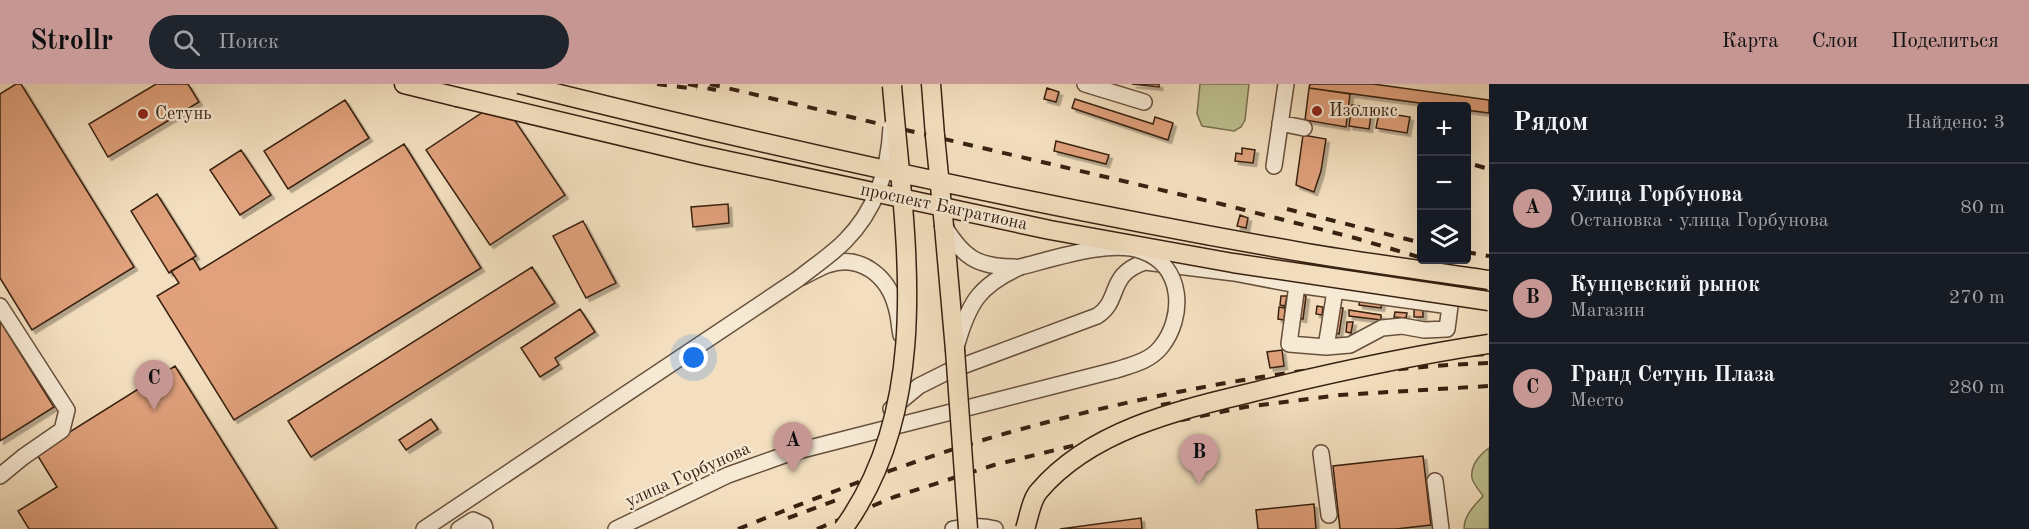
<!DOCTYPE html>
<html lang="ru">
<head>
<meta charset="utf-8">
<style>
  :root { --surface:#171b24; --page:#20242c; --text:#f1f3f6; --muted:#9ea1a6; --line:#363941; --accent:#c59692 }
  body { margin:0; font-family:"Old Standard TT",serif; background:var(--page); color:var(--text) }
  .controls { position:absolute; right:18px; top:18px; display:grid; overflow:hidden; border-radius:6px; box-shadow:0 6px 24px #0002 }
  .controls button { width:54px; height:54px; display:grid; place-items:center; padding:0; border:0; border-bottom:2px solid var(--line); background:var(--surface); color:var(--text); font:30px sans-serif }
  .you { position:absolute; left:694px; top:274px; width:21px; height:21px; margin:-15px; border:4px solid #fff; border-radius:50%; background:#1a73e8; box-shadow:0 0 0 9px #1a73e833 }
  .badge { display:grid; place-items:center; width:39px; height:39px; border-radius:50%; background:var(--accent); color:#111; font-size:20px; font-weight:700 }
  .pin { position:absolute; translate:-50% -50px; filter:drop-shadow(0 2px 3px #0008) }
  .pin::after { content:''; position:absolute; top:32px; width:21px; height:18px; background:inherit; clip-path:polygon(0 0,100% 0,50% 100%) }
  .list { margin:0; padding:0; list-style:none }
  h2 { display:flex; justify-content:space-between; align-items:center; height:78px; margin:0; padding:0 24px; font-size:26px }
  h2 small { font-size:20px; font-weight:400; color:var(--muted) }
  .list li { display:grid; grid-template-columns:39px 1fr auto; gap:18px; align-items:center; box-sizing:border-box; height:90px; padding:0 24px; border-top:2px solid var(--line) }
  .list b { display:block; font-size:22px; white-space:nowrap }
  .list p { margin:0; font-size:20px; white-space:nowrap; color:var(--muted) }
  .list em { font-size:20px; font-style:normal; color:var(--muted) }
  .icon { flex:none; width:33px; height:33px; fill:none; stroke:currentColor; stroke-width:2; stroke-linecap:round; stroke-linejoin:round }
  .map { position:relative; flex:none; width:1489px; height:445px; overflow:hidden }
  header { display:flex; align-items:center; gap:36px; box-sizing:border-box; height:84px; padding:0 30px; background:var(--accent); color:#111 }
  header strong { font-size:28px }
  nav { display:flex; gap:33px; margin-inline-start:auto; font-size:21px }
  .search { width:420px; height:54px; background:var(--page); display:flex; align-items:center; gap:15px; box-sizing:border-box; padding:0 21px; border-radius:33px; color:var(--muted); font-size:22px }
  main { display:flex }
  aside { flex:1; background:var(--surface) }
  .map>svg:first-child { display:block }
  .green { fill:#bec190; stroke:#7b7150; stroke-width:1.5 }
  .building { fill:#e0a17b; stroke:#382111; stroke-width:1.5; filter:url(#shadow) }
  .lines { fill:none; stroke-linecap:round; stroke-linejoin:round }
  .minor-casing { stroke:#67503c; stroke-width:18 }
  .major-casing { stroke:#382111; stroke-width:21 }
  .minor { stroke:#f7ead5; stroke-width:15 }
  .major { stroke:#f3dfbf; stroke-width:18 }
  .rail { stroke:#382111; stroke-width:4; stroke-dasharray:10 10; stroke-linecap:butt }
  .minor-bridge-casing { stroke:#67503c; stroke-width:18; stroke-linecap:butt }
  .major-bridge-casing { stroke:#382111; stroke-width:21; stroke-linecap:butt }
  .minor-bridge { stroke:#f7ead5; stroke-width:15 }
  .major-bridge { stroke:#f3dfbf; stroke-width:18 }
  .poi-dot { fill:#8f2418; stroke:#f7ead5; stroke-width:2 }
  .labels { text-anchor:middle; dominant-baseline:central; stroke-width:4.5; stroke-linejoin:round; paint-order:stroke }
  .poi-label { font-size:18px; fill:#382111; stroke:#f7ead5; text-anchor:start }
  .street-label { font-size:18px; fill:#382111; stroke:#f7ead5 }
</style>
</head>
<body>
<header>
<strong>Strollr</strong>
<div class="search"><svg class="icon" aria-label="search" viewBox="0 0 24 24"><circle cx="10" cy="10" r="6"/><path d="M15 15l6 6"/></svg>Поиск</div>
<nav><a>Карта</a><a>Слои</a><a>Поделиться</a></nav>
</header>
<main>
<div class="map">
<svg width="1489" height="445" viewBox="0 0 1489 445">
  <defs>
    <filter id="shadow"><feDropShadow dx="3.5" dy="3.5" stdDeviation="0" flood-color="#0004"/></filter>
  </defs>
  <rect width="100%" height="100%" fill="#f3dfbf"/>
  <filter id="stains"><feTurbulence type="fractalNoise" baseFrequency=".00333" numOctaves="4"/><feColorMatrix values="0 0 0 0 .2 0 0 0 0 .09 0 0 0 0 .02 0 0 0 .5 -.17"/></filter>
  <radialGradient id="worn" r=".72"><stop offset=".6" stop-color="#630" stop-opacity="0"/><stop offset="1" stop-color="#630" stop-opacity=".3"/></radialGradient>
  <path class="green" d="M 1200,0 L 1249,0 L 1245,36 L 1241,43 L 1234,47 L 1202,42 L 1197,30 Z
    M 1489,364 L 1489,445 L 1464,445 C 1464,431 1474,422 1483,412 C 1480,407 1473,400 1472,394 C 1470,382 1480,370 1489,364 Z"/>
  <path class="building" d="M 16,0 L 21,0 L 134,183 L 32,246 L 0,194 L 0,10 Z
    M 156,0 L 188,0 L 199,18 L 108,73 L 89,40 Z
    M 1132,0 L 1159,0 L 1159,3 Z
    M 1310,0 L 1373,0 L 1489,16 L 1489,29 L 1466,26 L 1466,22 L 1442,22 L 1309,4 Z
    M 1047,4 L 1059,8 L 1056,18 L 1044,15 Z
    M 1309,4 L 1350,10 L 1346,43 L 1305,36 Z
    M 1075,15 L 1153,40 L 1155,33 L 1173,39 L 1168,56 L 1072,24 Z
    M 345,16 L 369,54 L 288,105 L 264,67 Z
    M 501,16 L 565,111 L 490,161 L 426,66 Z
    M 1352,21 L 1372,24 L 1369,45 L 1349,42 Z
    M 1379,28 L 1410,33 L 1407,49 L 1376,44 Z
    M 1303,51 L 1326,55 L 1321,87 L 1314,108 L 1296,101 Z
    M 1056,57 L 1109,71 L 1106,80 L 1054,67 Z
    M 404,60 L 481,184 L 234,336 L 157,212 L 179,199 L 171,187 L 193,174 L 200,186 Z
    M 1242,64 L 1255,66 L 1253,79 L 1235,77 L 1236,69 L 1242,70 Z
    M 241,66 L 271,111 L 240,131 L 210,86 Z
    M 157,110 L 196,172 L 169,189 L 131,127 Z
    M 728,120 L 729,139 L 693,143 L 691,123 Z
    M 1240,131 L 1248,134 L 1246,144 L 1237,142 Z
    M 583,137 L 616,199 L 586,214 L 553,152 Z
    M 532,183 L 555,219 L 311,373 L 288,337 Z
    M 1301,211 L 1306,212 L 1303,235 L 1298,234 Z
    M 1281,212 L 1287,212 L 1285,222 L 1280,221 Z
    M 1360,215 L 1382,218 L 1381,224 L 1359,221 Z
    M 1317,222 L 1323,223 L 1322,231 L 1316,230 Z
    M 1279,223 L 1285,224 L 1284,236 L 1278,235 Z
    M 1337,223 L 1343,224 L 1339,250 L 1333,249 Z
    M 1414,224 L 1423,224 L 1423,233 L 1414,233 Z
    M 580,225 L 595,248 L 555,274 L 559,281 L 540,293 L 521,264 Z
    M 1349,226 L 1381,231 L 1381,236 L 1349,232 Z
    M 1395,228 L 1407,229 L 1406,234 L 1394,233 Z
    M 0,237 L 54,323 L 0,357 Z
    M 1347,238 L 1353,238 L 1351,249 L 1346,248 Z
    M 1282,266 L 1284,282 L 1270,284 L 1267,268 Z
    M 175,282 L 277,445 L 29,445 L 18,427 L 57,403 L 36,369 Z
    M 431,335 L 438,345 L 406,366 L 399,356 Z
    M 1423,372 L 1431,441 L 1396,445 L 1340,445 L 1333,382 Z
    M 1314,420 L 1316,445 L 1258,445 L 1256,426 Z
    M 1141,434 L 1142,445 L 1060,445 Z"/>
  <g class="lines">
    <defs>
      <path id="minor" d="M 1085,0 L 1144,18
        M 1280,39 L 1304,44
        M 1274,82 L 1286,0
        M 944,142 C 963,173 977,183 1014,183
        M 0,222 L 67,326 L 62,346 L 23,373 L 0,392
        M 957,260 C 969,218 980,201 1020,183
        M 1326,263 L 1335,207
        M 891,325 L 919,302 L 949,287 L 1097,232 C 1122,216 1106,191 1145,178 L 1234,189 L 1297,201 L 1450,222 L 1447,245 L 1424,246 L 1402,242 L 1382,244 L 1350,261 L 1326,263 L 1289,260 L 1297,201
        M 1321,369 L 1329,431
        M 1435,397 L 1441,445
        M 424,445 L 798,195 C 807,191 817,185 827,181 C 860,169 888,192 896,223 C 899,232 899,242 901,251
        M 459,445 L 473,436 L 484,441 L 485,445
        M 616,445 L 728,391 L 790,369 L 1116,286
        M 953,445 C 967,442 981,441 995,445"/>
      <path id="major" d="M 404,0 L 457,13
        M 931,0 L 935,52
        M 944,142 L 955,266"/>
    </defs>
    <use href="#minor" class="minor-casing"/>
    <use href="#major" class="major-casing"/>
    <use href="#minor" class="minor"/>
    <use href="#major" class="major"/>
    <path class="rail" d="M 657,0 L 697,5
      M 688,0 L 716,6
      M 710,0 L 1221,120 L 1355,154 L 1422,174
      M 1475,81 L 1489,85
      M 1287,125 L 1422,159
      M 1466,168 L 1489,172
      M 1427,176 L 1489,194
      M 1161,321 C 1269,301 1379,283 1489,279
      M 788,434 L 842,414
      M 738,445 C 826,410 915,375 1007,349 C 1164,305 1326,277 1489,270
      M 817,445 L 894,413 L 994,381 L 1158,341 L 1245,323 L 1340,311 L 1489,302"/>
    <defs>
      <path id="minor-bridge" d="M 1020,183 C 1053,175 1111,155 1142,167 C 1184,182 1185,233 1161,263 C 1150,277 1132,281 1116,286
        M 798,195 C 813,183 831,171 845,157 C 875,127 889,86 891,43"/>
      <path id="major-bridge" d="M 519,0 C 779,65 1042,123 1307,169 C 1367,179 1428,187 1489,196
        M 457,13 L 701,71 L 1050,146 L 1233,179 L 1489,217
        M 935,52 L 944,142
        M 955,266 L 968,445
        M 843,445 C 936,317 904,148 892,2
        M 1025,445 C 1029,433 1031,416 1039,407 C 1095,341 1193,323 1274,303 C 1345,286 1416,271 1489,260"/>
    </defs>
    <use href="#minor-bridge" class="minor-bridge-casing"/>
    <use href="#major-bridge" class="major-bridge-casing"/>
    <use href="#minor-bridge" class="minor-bridge"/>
    <use href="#major-bridge" class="major-bridge"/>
  </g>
  <g class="poi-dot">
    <circle cx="1317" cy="27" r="6"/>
    <circle cx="143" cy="30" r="6"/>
  </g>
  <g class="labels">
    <g class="poi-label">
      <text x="1329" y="27">Изолюкс</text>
      <text x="155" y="30">Сетунь</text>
    </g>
    <g class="street-label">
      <text transform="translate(944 123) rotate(12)">проспект Багратиона</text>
      <text transform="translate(688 391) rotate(-24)">улица Горбунова</text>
    </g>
  </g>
  <rect width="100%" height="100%" filter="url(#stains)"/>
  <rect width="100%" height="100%" fill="url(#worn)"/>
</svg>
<div class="controls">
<button>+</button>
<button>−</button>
<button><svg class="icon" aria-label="layers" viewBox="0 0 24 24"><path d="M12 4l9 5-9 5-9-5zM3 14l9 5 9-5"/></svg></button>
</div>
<div class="you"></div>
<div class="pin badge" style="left:793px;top:388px">A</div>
<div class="pin badge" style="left:1199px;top:400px">B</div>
<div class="pin badge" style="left:154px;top:326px">C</div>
</div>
<aside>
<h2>Рядом<small>Найдено: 3</small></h2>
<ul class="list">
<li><span class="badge">A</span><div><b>Улица Горбунова</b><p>Остановка · улица Горбунова</p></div><em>80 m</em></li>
<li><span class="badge">B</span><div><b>Кунцевский рынок</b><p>Магазин</p></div><em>270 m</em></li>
<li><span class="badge">C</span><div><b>Гранд Сетунь Плаза</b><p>Место</p></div><em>280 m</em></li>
</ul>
</aside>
</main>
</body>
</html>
